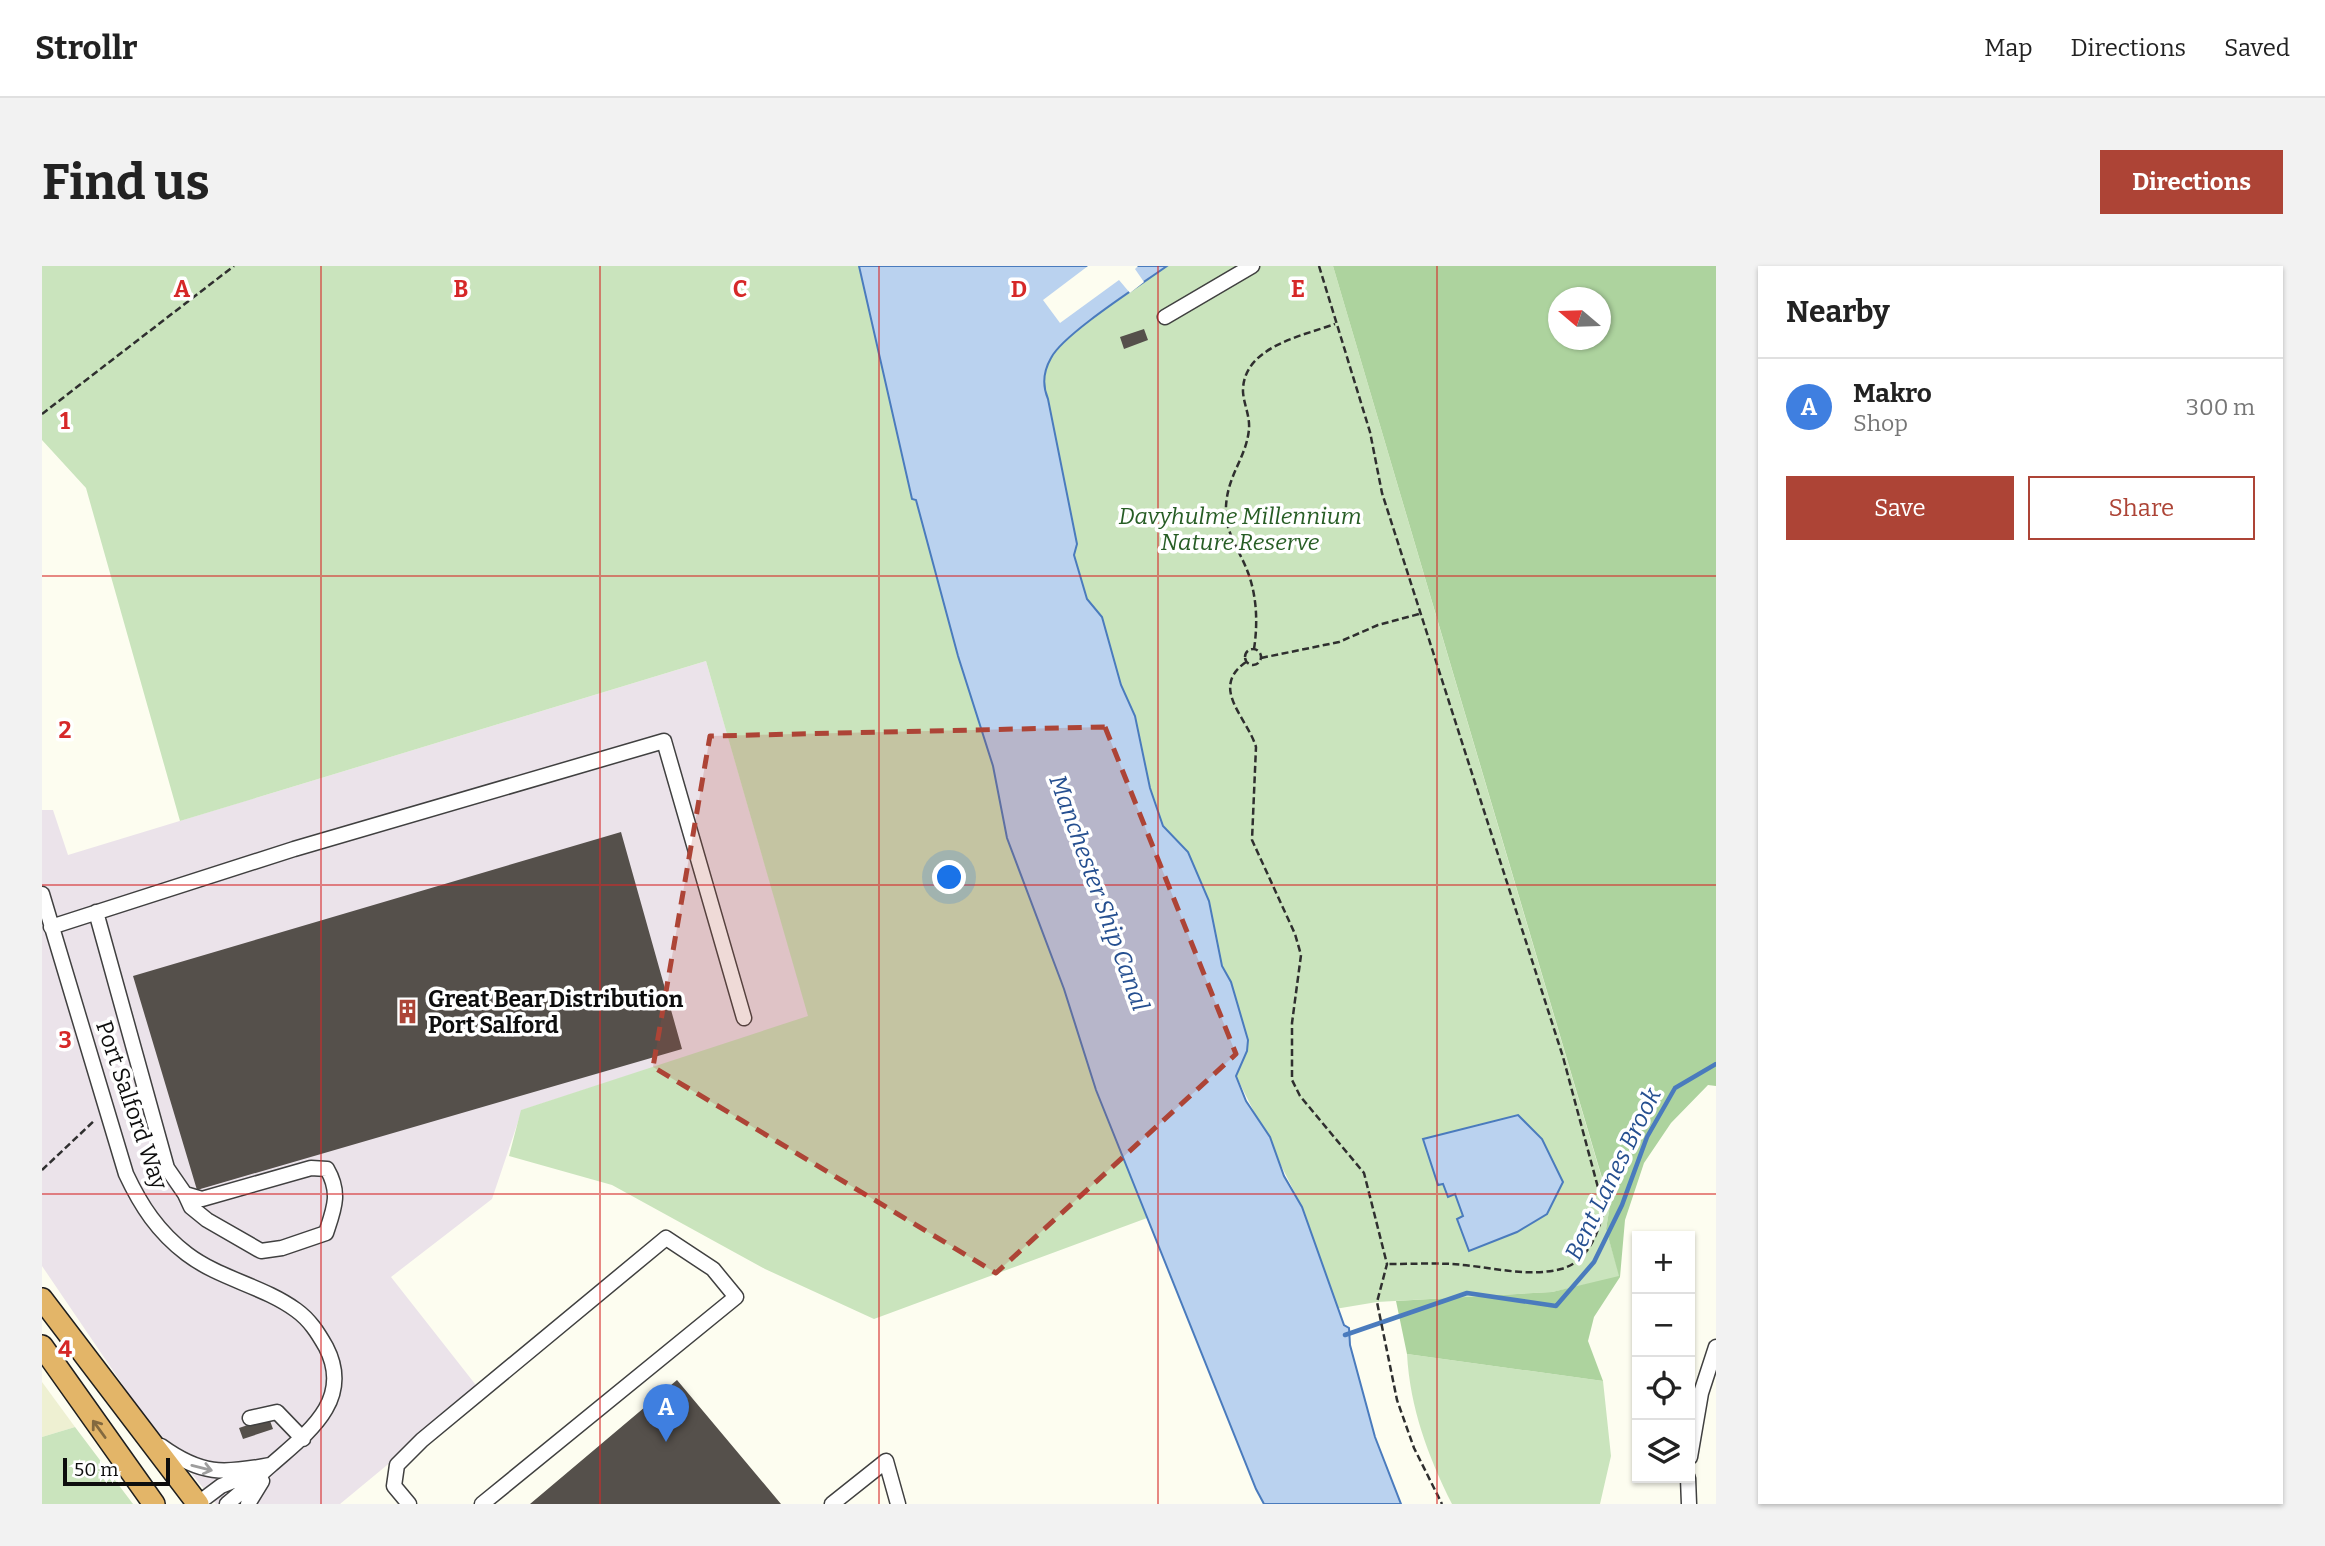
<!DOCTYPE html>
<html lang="en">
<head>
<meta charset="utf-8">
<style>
  :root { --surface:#fff; --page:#f2f2f2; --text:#222; --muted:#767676; --line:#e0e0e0; --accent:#ad4436 }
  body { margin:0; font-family:Bitter,serif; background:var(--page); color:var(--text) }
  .controls { position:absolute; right:21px; bottom:21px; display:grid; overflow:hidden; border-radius:0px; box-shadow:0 2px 5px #0004 }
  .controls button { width:63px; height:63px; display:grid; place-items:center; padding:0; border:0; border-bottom:2px solid var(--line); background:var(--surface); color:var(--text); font:35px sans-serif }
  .compass { position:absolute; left:1506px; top:21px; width:63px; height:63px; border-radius:50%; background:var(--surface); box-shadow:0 2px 5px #0004; rotate:289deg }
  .scale { position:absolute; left:21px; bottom:18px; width:107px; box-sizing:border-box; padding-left:7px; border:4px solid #0d0d0d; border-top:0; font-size:19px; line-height:24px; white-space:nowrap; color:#0d0d0d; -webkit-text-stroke:5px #fff; paint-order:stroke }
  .you { position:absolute; left:908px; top:612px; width:24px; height:24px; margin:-18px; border:5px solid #fff; border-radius:50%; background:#1a73e8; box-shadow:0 0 0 10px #1a73e833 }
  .badge { display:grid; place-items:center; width:46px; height:46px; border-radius:50%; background:var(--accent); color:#fff; font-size:23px; font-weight:700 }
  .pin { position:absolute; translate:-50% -58px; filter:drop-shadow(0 2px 4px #0008) }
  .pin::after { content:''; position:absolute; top:37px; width:24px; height:21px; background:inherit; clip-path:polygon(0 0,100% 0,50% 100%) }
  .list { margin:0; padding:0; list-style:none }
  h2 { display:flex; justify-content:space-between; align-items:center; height:91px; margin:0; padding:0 28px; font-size:30px }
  h2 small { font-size:23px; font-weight:400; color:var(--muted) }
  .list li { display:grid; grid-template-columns:46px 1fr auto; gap:21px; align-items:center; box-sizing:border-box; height:98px; padding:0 28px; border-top:2px solid var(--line) }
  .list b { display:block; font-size:26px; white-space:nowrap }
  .list p { margin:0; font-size:23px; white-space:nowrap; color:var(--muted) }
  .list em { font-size:23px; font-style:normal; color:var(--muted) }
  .actions { display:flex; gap:14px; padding:21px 28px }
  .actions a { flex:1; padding:16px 0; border:2px solid var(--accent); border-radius:0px; text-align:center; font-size:24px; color:var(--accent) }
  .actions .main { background:var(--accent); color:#fff }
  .icon { flex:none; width:38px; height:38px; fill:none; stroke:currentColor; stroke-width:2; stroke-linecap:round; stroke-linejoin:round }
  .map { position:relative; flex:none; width:1674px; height:1238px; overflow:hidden; border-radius:0px }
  header { display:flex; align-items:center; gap:42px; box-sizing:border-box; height:98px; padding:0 35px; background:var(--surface); border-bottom:2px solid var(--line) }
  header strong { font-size:33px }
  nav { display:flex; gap:38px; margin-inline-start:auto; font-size:24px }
  .intro { display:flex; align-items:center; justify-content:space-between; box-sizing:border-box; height:168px; padding:0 42px }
  h1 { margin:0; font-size:49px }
  .button { padding:18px 32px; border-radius:0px; background:var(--accent); color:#fff; font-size:24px; font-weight:700 }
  main { display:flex; gap:42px; padding:0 42px }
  aside { flex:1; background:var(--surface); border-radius:0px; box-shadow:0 2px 5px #0004 }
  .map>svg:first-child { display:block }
  .industrial { fill:#ebe3ea }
  .farmland { fill:#eef0d2 }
  .green { fill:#cae4bd }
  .forest { fill:#add39e; fill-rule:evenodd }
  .water { fill:#bad2ef; stroke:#4a7bbd; stroke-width:2 }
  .pier { fill:#fdfdf0 }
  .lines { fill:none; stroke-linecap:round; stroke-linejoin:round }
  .stream { stroke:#4a7bbd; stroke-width:4.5 }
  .building { fill:#55504b }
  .minor-casing { stroke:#404040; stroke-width:17 }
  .highway-casing { stroke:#1e1e1e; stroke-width:24 }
  .path { stroke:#2f2f2f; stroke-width:2.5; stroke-dasharray:7 3.5; stroke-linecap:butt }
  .minor { stroke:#fff; stroke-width:14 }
  .highway { stroke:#e3b568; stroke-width:21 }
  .oneway { stroke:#83693f }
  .oneway2 { stroke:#9e9e9e }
  .marked { fill:#ad4436; fill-opacity:0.2; stroke:#ad4436; stroke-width:5; stroke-dasharray:14 9; stroke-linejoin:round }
  .grid { fill:none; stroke:#d62828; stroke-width:2; stroke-opacity:0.55 }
  .labels { text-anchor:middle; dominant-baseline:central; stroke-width:7; stroke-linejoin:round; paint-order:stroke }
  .park-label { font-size:23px; font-style:italic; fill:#275d25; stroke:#fff }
  .poi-label { font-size:23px; font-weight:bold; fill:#0d0d0d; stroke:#fff; text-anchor:start }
  .street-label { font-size:23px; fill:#0d0d0d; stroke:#fff }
  .water-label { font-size:24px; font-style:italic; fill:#254f90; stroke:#fff }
  .grid-label { font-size:23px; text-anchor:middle; font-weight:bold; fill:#d62828; stroke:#fff; stroke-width:7; stroke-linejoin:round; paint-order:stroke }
</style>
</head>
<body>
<header>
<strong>Strollr</strong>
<nav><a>Map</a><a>Directions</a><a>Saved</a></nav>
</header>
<div class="intro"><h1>Find us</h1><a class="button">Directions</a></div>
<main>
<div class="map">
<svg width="1674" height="1238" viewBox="0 0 1674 1238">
  <rect width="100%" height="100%" fill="#fdfdf0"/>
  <path class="industrial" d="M 664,395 L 767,751 L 480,844 L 450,933 L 349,1011 L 437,1123 L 298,1238 L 174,1238 L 93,1137 L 0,1000 L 0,544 L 11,544 L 26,589 Z"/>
  <path class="farmland" d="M 0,1116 L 33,1161 L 0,1171 Z"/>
  <path class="green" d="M 0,0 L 817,0 L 870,233 L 874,234 L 916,390 L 951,500 L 965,572 L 1022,723 L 1054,824 L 1105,952 L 832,1053 L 723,1003 L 570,919 L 467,890 L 479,844 L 766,750 L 664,395 L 138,555 L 44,222 L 0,174 Z
    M 1125,0 L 1291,0 L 1568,940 L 1564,963 L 1578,1011 L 1510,1026 L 1335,1036 L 1293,1043 L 1260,941 L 1194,810 L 1205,785 L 1189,716 L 1180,700 L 1167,635 L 1146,586 L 1121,561 L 1108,522 L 1093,450 L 1079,419 L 1060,351 L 1045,333 L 1032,289 L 1035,277 L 1006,133 C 1000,119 1001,106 1009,92 C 1021,69 1100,18 1125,0 Z
    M 1365,1088 L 1561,1115 L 1569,1190 L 1558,1238 L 1410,1238 C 1386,1190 1368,1142 1365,1088 Z
    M 33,1161 L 91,1238 L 0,1238 L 0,1171 Z"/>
  <path class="forest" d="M 1291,0 L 1674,0 L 1674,820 L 1666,819 L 1629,857 L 1602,897 L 1583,954 L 1578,1011 L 1552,1051 L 1546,1075 L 1561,1115 L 1365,1088 L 1354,1035 L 1510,1026 L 1577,1010 L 1564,963 L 1568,939 ZM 1517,32 L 1559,32 L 1559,74 L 1517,74 Z"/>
  <path class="water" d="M 817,0 L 1125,0 C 1100,18 1021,68 1009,92 C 1001,106 1000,119 1006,133 L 1035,278 L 1032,289 L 1045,333 L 1060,351 L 1079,419 L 1093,450 L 1108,522 L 1121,560 L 1146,586 L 1167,635 L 1180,700 L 1189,716 L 1206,774 L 1205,785 L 1194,810 L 1204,835 L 1228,871 L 1242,910 L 1260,941 L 1302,1059 L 1307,1062 L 1308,1079 L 1333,1171 L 1359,1238 L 1222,1238 L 1214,1223 L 1054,824 L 1022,723 L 965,572 L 951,500 L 916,390 L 874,234 L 870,233 Z
    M 1476,849 L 1500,873 L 1521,916 L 1505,948 L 1475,966 L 1427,985 L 1415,953 L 1421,950 L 1413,928 L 1406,931 L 1401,918 L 1396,919 L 1381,873 Z"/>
  <path class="pier" d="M 1046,0 L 1096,0 L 1093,3 L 1102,16 L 1088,27 L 1077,14 L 1018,57 L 1001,34 Z"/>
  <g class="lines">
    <path class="stream" d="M 1303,1069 L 1425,1027 L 1514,1040 L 1552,996 L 1580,939 L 1605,871 L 1633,822 L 1674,798"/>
  </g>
  <path class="building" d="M 1102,63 L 1106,74 L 1082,83 L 1078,71 Z
    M 579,566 L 640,783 L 155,924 L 91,710 Z
    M 635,1114 L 739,1238 L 488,1238 Z
    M 227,1152 L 231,1163 L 201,1173 L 197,1162 Z"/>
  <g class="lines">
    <defs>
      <path id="minor" d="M 1123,51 L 1210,0
        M 0,628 L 84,908 C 99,940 116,966 145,988 C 178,1013 221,1020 254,1044 C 268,1054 276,1067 284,1081 C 312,1135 264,1168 229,1199 C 214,1212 200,1226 185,1238
        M 54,646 L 125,902 L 143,928 L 160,933 L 269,902 L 285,903 C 299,927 292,943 284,967 L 240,982 L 219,985 L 165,954 L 149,941 L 143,928
        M 9,661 L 252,583 L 622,475 L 702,752
        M 208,1152 L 235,1146 L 261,1173
        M 119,1180 C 159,1209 181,1208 228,1199
        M 1648,1191 L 1659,1127 L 1674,1081
        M 1646,1212 L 1647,1238
        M 155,1238 L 179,1220 L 206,1209
        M 206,1238 L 220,1215
        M 367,1238 L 352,1220 L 355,1199 L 380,1174 L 624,972 L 671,1003 L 694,1031 L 440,1238
        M 790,1238 L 844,1195 L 856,1238"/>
      <path id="highway" d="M 0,1033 L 156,1238
        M 0,1080 L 112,1238"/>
    </defs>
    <use href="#minor" class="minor-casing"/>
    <use href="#highway" class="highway-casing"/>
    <path class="path" d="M 1277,0 L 1328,166 L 1340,227 L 1521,791 L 1562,944 C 1556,967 1546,996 1519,1003 C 1485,1012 1445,1000 1410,998 C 1389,997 1367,998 1345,998
      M 0,148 L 192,0
      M 1212,383 C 1216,357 1215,329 1205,304 C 1198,286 1186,270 1184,250 C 1182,211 1204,195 1207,163 C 1208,150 1202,139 1201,126 C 1200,81 1260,70 1293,58
      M1203 391a8 8 0 1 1 16 0a8 8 0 1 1-16 0Z
      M 1219,392 L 1297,376 L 1336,359 L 1377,348
      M 1204,396 C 1167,422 1205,451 1214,481 L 1210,574 L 1253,668 L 1259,689 L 1250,757 L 1250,814 L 1258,830 L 1322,907 L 1345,998 L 1335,1036 L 1355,1134 L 1372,1182 L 1400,1238
      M 0,904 L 53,854"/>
    <use href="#minor" class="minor"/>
    <use href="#highway" class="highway"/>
  </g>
  <defs><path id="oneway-shaft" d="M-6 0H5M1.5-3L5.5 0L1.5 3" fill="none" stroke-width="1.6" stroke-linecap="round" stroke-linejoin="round" transform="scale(1.75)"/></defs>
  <use class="oneway" href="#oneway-shaft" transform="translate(57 1163) rotate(-126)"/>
  <use class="oneway2" href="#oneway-shaft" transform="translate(160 1202) rotate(14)"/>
  <path class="marked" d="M 1063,461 L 1194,788 L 954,1007 L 611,801 L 668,470 Z"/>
  <path class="grid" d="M 279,0 L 279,1238M 558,0 L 558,1238M 837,0 L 837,1238M 1116,0 L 1116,1238M 1395,0 L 1395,1238M 0,310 L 1674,310M 0,619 L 1674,619M 0,928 L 1674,928"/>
  <defs>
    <symbol id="building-bare" viewBox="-9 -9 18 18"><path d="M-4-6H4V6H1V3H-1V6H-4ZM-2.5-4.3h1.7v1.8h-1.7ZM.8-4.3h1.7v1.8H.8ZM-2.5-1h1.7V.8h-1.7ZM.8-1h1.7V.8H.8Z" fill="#ad4436" stroke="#fff" stroke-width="2.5" paint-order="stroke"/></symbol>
  </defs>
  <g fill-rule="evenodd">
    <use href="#building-bare" x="348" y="728" width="35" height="35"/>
  </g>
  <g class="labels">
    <g class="park-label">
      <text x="1198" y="250">Davyhulme Millennium<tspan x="1198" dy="26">Nature Reserve</tspan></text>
    </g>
    <g class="poi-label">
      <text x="386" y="733">Great Bear Distribution<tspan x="386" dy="26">Port Salford</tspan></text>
    </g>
    <g class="street-label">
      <text transform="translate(90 839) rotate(71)">Port Salford Way</text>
    </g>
    <g class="water-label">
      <text transform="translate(1057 627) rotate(70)">Manchester Ship Canal</text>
      <text transform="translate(1571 908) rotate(-64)">Bent Lanes Brook</text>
    </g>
  </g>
  <g class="grid-label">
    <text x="140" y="31">A</text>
    <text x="419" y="31">B</text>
    <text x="698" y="31">C</text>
    <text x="977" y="31">D</text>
    <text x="1256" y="31">E</text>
    <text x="23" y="163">1</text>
    <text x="23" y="472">2</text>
    <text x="23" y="782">3</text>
    <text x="23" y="1091">4</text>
  </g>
</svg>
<div class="controls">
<button>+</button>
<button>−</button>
<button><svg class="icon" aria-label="locate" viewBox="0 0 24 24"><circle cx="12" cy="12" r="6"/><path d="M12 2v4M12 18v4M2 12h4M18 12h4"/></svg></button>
<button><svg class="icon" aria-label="layers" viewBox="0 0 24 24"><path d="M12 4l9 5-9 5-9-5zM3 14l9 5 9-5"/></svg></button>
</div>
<svg class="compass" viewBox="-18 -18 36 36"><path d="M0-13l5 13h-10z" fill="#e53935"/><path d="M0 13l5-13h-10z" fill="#767676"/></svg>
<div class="scale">50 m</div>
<div class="you"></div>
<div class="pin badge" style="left:624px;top:1176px;background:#3f7fe0">A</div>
</div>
<aside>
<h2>Nearby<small></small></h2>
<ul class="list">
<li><span class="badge" style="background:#3f7fe0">A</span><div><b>Makro</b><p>Shop</p></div><em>300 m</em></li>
</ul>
<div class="actions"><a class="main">Save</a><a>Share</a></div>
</aside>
</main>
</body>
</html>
